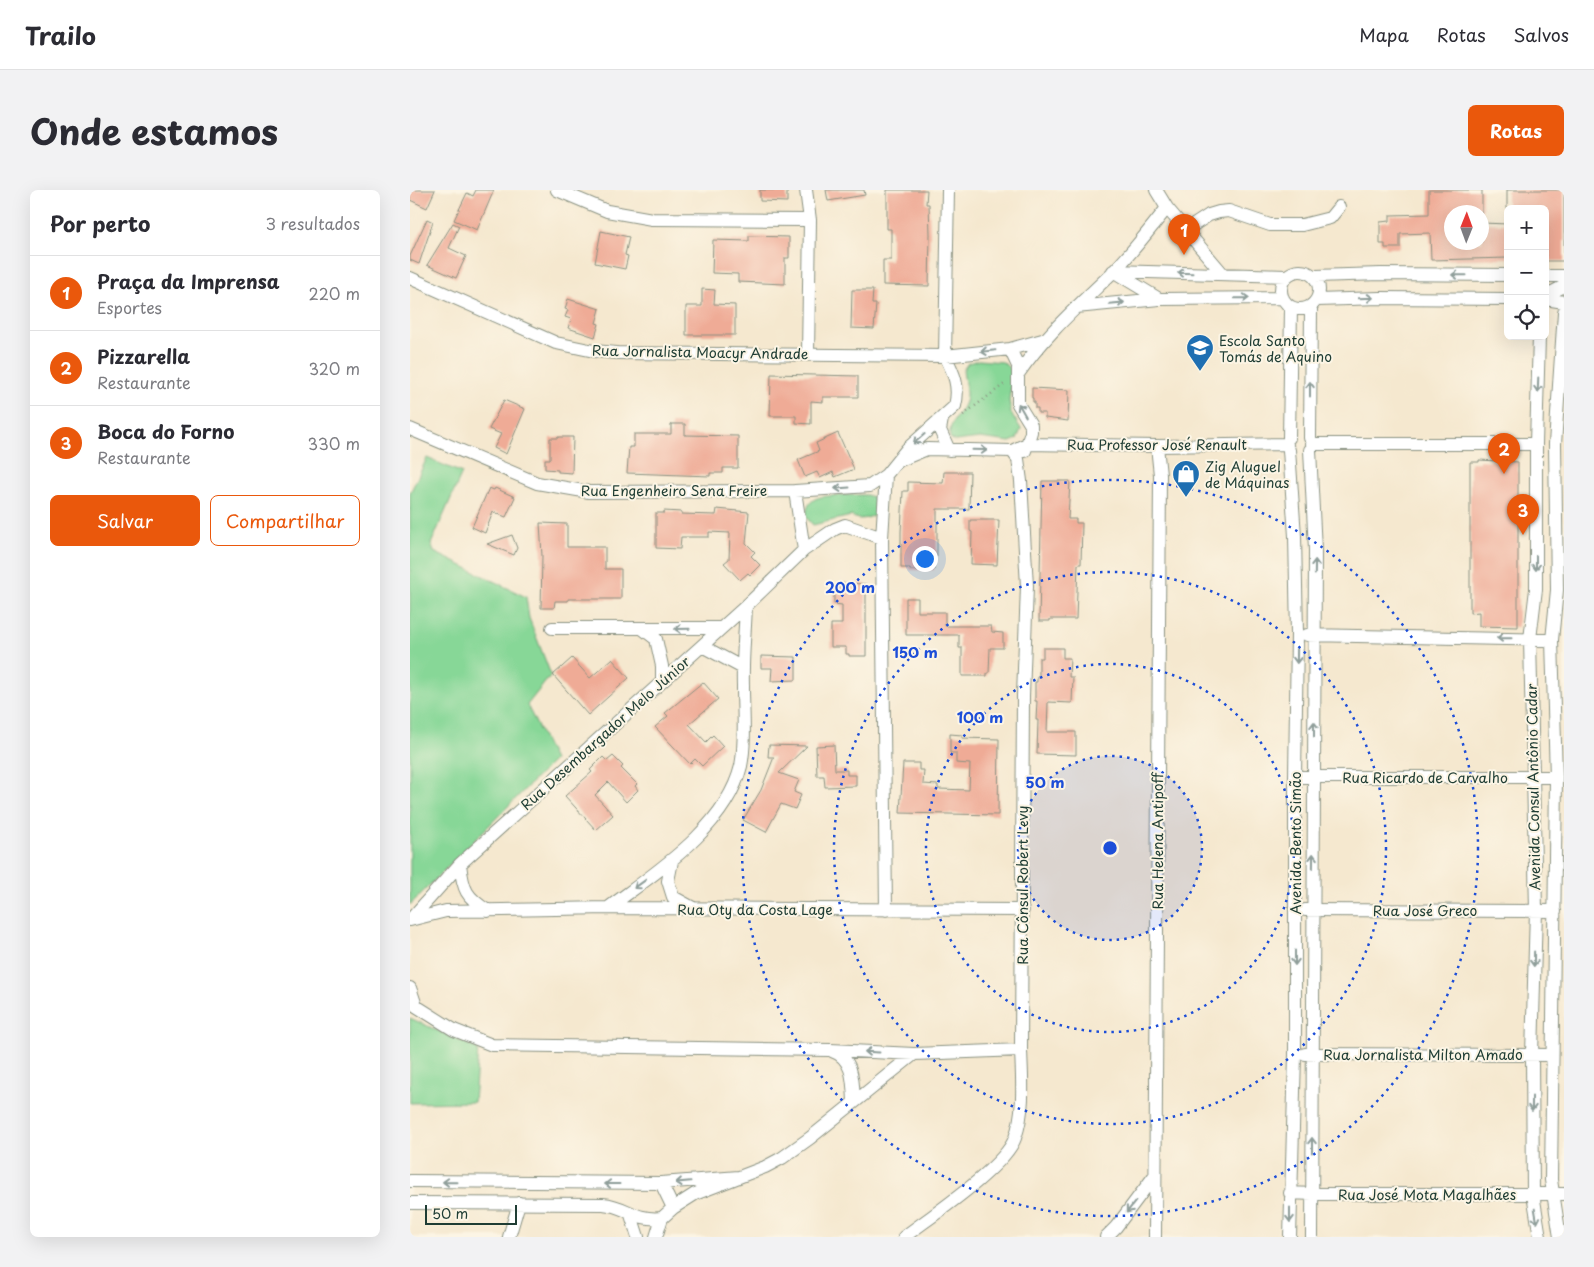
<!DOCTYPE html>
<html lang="pt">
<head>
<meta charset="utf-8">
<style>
  :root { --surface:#fff; --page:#f2f2f3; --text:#2b2b33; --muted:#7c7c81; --line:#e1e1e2; --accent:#ea580c }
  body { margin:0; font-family:"Playpen Sans",sans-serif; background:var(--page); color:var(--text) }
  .controls { position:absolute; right:15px; top:15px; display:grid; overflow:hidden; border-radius:8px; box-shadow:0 5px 20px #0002 }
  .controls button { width:45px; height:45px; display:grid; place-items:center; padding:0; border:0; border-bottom:1px solid var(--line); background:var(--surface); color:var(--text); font:25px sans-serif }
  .compass { position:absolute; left:1034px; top:15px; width:45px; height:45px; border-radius:50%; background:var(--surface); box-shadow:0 5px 20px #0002; rotate:1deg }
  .scale { position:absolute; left:15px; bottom:12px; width:92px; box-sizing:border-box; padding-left:5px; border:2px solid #1f3d34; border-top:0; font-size:14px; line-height:18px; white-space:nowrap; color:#1f3d34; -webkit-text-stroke:4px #fcf5e5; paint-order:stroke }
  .you { position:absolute; left:514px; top:368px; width:18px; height:18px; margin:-12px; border:4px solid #fff; border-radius:50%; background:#1a73e8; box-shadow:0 0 0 8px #1a73e833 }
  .badge { display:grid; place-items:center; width:32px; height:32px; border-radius:50%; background:var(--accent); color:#fff; font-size:16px; font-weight:700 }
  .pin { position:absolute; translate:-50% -41px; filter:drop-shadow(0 1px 2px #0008) }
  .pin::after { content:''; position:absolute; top:26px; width:18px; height:15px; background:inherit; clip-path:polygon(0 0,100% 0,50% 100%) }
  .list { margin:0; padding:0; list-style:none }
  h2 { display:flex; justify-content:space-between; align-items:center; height:65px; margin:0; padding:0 20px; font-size:21px }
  h2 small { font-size:16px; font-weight:400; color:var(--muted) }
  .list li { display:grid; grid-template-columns:32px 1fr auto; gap:15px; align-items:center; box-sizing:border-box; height:75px; padding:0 20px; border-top:1px solid var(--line) }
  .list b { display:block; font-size:19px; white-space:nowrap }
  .list p { margin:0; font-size:16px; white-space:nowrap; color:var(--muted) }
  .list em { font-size:16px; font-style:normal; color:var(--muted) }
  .actions { display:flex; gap:10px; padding:15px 20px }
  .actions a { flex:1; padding:11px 0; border:1px solid var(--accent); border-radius:8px; text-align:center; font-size:18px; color:var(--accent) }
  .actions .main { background:var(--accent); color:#fff }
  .icon { flex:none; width:28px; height:28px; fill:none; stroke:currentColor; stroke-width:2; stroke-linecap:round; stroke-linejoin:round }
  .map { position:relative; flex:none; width:1154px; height:1047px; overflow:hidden; border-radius:8px }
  header { display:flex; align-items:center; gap:30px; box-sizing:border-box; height:70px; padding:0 25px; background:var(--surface); border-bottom:1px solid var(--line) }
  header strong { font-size:24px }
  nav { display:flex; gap:28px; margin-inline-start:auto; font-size:18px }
  .intro { display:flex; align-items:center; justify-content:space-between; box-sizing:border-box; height:120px; padding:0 30px }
  h1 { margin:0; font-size:35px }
  .button { padding:12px 22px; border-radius:8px; background:var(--accent); color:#fff; font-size:18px; font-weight:700 }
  main { display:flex; gap:30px; padding:0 30px }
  aside { flex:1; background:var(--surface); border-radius:8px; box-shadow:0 5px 20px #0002 }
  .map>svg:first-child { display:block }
  .green { fill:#87d797; stroke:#538a66 }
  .building { fill:#efab96 }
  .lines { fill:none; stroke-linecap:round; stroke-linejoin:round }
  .minor-casing { stroke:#8a9282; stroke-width:14 }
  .path { stroke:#8a9282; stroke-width:2.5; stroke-dasharray:1 4; stroke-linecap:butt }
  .minor { stroke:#fff; stroke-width:12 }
  .oneway { stroke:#8f9e9a }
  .ring { fill:none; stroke:#1d4ed8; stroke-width:2.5; stroke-dasharray:2.5 5 }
  .labels { text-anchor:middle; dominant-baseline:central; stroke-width:4; stroke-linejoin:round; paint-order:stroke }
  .poi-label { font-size:14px; fill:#1f3d34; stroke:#fcf5e5; text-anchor:start }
  .street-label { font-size:14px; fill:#1f3d34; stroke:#fcf5e5 }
  .centre { fill:#1d4ed8; stroke:#fcf5e5; stroke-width:2.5 }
  .ring-label { font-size:15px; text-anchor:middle; font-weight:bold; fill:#1d4ed8; stroke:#fcf5e5; stroke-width:4; stroke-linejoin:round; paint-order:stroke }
</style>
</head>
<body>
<header>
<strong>Trailo</strong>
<nav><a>Mapa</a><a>Rotas</a><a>Salvos</a></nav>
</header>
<div class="intro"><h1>Onde estamos</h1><a class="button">Rotas</a></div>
<main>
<aside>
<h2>Por perto<small>3 resultados</small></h2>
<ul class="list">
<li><span class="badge">1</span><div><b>Praça da Imprensa</b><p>Esportes</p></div><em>220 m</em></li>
<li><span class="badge">2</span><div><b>Pizzarella</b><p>Restaurante</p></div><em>320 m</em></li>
<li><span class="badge">3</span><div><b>Boca do Forno</b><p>Restaurante</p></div><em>330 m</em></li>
</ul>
<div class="actions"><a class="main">Salvar</a><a>Compartilhar</a></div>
</aside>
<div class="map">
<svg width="1154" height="1047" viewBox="0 0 1154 1047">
  <rect width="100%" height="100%" fill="#fcf5e5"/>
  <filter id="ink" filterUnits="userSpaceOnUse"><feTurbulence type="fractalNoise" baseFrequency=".02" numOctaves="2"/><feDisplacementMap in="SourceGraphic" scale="10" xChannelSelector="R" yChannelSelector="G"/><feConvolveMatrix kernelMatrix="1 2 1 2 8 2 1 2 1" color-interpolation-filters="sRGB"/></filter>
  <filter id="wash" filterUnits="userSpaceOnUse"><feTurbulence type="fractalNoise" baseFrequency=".0096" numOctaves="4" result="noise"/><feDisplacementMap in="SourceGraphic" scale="20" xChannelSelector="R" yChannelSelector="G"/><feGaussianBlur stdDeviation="1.12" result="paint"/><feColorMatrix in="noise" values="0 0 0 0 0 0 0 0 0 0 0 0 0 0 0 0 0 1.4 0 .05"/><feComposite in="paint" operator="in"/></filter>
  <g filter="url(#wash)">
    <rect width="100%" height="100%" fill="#f5e8cf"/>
    <path class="green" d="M 569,170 L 593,172 L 603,182 L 599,210 L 601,223 L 611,239 L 607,249 L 600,252 L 570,248 L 545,251 L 540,248 C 538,231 550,226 555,212 C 558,201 554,191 553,180 L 558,173 Z
      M 17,268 L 52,283 L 21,354 L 24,362 L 116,407 L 119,428 L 141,485 L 117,515 L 144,570 L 0,715 L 0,303 Z
      M 431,305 L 457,305 L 465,308 L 467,323 C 458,329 450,331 441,326 L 403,335 L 396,327 C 397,304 413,307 431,305 Z
      M 0,828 L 68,859 L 64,912 L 0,913 Z"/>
    <g id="blocks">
      <path class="building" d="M 0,0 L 25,0 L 17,18 L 0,10 Z
        M 66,0 L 84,0 L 67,40 L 44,30 L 57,3 L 63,6 Z
        M 350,0 L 377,0 L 377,12 L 350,11 Z
        M 416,0 L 454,0 L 455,5 L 418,11 Z
        M 477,0 L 517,0 L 516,14 L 519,14 L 520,44 L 519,96 L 473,95 L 473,70 L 481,70 L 481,39 L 477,39 Z
        M 1019,0 L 1072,0 L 1072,22 L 1042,22 L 1042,52 L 1072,52 L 1072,33 L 1098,34 L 1098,68 L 1021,70 L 1020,43 L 990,44 L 990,58 L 975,58 L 975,54 L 970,54 L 970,32 L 980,31 L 980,25 L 1019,24 Z
        M 1097,0 L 1154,0 L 1154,71 L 1136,71 L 1135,19 L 1097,19 Z
        M 17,29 L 23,32 L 9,74 L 0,70 L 0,66 Z
        M 43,33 L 49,36 L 39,58 L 56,66 L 46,88 L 17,75 Z
        M 191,41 L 219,47 L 215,65 L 218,66 L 215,79 L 185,73 Z
        M 339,46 L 379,47 L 379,68 L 375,68 L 375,94 L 328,92 L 328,84 L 302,83 L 303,50 L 339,51 Z
        M 292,99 L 305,100 L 304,114 L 325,115 L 325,145 L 276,145 L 276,116 L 292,116 Z
        M 442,100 L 463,100 L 462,114 L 466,114 L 464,139 L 441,138 Z
        M 158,109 L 190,119 L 186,133 L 189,134 L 185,147 L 158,138 L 161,129 L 155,127 L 158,120 L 155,119 Z
        M 361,184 L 448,186 L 448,207 L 413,207 L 413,212 L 401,211 L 401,234 L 386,233 L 386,226 L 360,226 Z
        M 622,198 L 659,200 L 658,231 L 635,228 L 635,223 L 628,223 L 628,218 L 625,218 L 625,212 L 623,212 L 623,208 L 622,208 Z
        M 94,210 L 115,219 L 96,264 L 84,258 L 91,244 L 79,239 Z
        M 261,234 L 275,234 L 275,245 L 328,246 L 328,278 L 313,278 L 313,283 L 300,283 L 300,286 L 217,283 L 219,257 L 224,257 L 224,244 L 261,244 Z
        M 428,243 L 444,279 L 425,287 L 423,282 L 410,288 L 407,282 L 395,287 L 388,270 L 409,261 L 406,253 Z
        M 148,247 L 163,247 L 162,283 L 148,282 L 148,280 L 135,279 L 135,269 L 140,269 L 140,248 L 148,248 Z
        M 1069,270 L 1108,272 L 1108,437 L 1069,436 L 1069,422 L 1060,423 L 1060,272 L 1069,272 Z
        M 534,282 L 560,282 L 559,319 L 527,319 L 527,366 L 524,366 L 524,380 L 500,380 L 500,378 L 491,378 L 491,342 L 493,301 L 498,301 L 498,292 L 533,293 Z
        M 632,291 L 660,291 L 658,329 L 666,329 L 666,333 L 672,333 L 671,374 L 668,374 L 666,429 L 640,429 L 640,431 L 629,431 Z
        M 79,298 L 84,300 L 85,298 L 105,307 L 96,327 L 83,322 L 75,343 L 62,337 Z
        M 307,319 L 339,322 L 336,353 L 345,362 L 341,366 L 350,375 L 340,385 L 338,383 L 330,390 L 314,373 L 319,369 L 320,343 L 299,342 L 299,347 L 271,347 L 270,359 L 246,358 L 246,323 L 254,323 L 254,321 L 271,322 L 271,324 L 306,325 Z
        M 560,330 L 589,330 L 587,375 L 561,374 L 562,342 L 560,341 Z
        M 130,333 L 157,334 L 157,357 L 195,357 L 195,379 L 211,379 L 211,409 L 158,409 L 158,411 L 145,411 L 144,418 L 131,418 L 132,366 Z
        M 102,345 L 107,358 L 104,365 L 77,354 Z
        M 428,393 L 456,394 L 456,466 L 439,466 L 439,464 L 436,464 L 436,457 L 421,457 L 421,434 L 432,434 L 432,415 L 424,414 L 424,400 L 428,400 Z
        M 496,408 L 508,408 L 508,422 L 535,422 L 535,436 L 581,436 L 582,442 L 593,443 L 593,458 L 580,458 L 579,483 L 577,483 L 577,486 L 552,486 L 552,458 L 549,458 L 549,445 L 496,445 Z
        M 633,458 L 653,458 L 653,468 L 660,468 L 659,487 L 663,487 L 662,513 L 638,512 L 637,542 L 666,542 L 666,565 L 627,564 L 628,530 L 626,530 L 627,511 L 625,511 L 625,492 L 627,492 L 627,486 L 629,486 L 629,468 L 633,468 Z
        M 351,466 L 386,467 L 386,490 L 361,491 L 362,478 L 351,478 Z
        M 162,468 L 180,488 L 202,469 L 219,488 L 178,525 L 143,485 Z
        M 293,492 L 308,509 L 279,534 L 296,552 L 303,545 L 313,556 L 292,576 L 285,569 L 280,574 L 245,537 L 258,526 L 255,523 Z
        M 540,544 L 552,545 L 552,548 L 589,549 L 588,625 L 490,623 L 493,573 L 509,573 L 509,580 L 514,580 L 513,594 L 528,595 L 528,599 L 559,600 L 560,574 L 546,573 L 546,563 L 540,563 Z
        M 359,555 L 397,556 L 369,583 L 389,590 L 384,602 L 391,605 L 385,619 L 371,614 L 356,642 L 333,630 L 351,600 L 364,567 L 358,567 Z
        M 424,555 L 425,580 L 437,580 L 437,585 L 446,585 L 446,596 L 415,597 L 414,586 L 407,586 L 406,556 Z
        M 203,566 L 213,576 L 211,578 L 227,594 L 225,596 L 228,600 L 216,612 L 198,592 L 185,605 L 203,625 L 186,640 L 155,606 L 182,582 L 180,580 L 193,567 L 197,571 Z"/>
    </g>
  </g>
  <g filter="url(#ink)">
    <use href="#blocks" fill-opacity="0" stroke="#8a9282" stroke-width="1"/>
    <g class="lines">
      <defs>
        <path id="minor" d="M 147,0 L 197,21 L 242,29 L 400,30
          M 396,0 L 400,30 L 398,164
          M 746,0 L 757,18 L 813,84
          M 776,40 L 799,25 L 809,22 L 819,21 L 860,35 L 892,35 L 920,28 L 929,17
          M871 100a19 19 0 1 1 38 0a19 19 0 1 1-38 0Z
          M 703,81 L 876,86
          M 703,81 L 749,109
          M 905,86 L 971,84 L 1098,85
          M 1135,86 L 1154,86
          M 0,88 L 146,153 L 184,161 L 207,163 L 535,166 L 600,159 L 636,149
          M 1135,106 L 1154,96
          M 1135,109 L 1154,112
          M 907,110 L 970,108 L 1098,109
          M 666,117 L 749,109 L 873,108
          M 1129,146 L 1126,254 L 1126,399 L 1120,449 L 1126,720 L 1122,865 L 1123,1004 L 1130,1047
          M 600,159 L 608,176 L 608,214 L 621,235 L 621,242 L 615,261
          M 608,184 C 634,146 669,115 702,83 C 722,63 739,40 757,18
          M 532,229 L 530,240 L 539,260
          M 0,239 L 127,293 L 179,302 L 385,301 L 460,296 L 476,285 L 497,259 L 545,216 C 550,197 544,183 535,166 L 538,0
          M 879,248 L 881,117
          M 900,248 L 901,116
          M 902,254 L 1126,254
          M 879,260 L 885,346 L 887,444 L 885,587 L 885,865 L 880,1047
          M 900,260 L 905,360 L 902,1047
          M 488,271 L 517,259 L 602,261 L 616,254 L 747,256 L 877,254
          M 385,301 L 394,360
          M 142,438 L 311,438
          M 233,439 L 246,449 L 252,476 L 252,492
          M 897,445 L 1142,450
          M 292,456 L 333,478
          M 885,587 L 1146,587
          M 262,671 L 258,691 L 263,707 L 283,718
          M 50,674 C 53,700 56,707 78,721
          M 198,718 C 246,682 316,638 331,576 C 336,551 333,522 333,496 C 332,469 335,443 336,416
          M 476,720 L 472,348 L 476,285
          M 895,720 L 1145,721
          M 0,730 L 50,674 L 336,416 L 394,360 L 425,339 L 435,335 L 472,348
          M 0,730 L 36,721 L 198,718 L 613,720
          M 0,798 L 6,816 L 44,840 L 82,855 L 420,860 L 504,864 L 611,860
          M 422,861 C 444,868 443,893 444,912
          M 895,864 L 1141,865
          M 0,991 L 251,993 L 329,987
          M 251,993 L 263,1018
          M 880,1003 L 902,1004 L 1154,1004
          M 0,1013 L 193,1014 C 217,1016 224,1031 252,1028
          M 221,1025 L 228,1047
          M 99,1047 L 109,1013
          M 246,1047 L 252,1028 L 263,1018 L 285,1004 L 355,977 L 372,968 L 400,948 L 504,864
          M 494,1047 C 520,1027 595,977 605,948 C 615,920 612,889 611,860 L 613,506 L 617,396 L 611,291 L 608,269 L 602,261
          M 696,1047 L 706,1037 L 745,985
          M 745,1047 L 750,285 L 747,256
          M 1150,1047 L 1141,990 L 1146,587 L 1142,450 L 1147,400 L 1145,254 L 1154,122"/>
      </defs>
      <use href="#minor" class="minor-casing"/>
      <path class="path" d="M 553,225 L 597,192"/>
      <use href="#minor" class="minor"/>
    </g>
    <defs><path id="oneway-shaft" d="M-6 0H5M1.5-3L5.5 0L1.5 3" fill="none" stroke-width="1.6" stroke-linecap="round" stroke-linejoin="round" transform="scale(1.25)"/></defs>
    <g class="oneway">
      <use href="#oneway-shaft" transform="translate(775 83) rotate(-178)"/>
      <use href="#oneway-shaft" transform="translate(1049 85) rotate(-179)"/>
      <use href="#oneway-shaft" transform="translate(832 108) rotate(-1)"/>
      <use href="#oneway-shaft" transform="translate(956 108) rotate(-2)"/>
      <use href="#oneway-shaft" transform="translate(707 113) rotate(-5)"/>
      <use href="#oneway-shaft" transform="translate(578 161) rotate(174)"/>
      <use href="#oneway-shaft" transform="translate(1128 195) rotate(92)"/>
      <use href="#oneway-shaft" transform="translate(900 199) rotate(-90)"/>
      <use href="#oneway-shaft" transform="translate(612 220) rotate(-120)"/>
      <use href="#oneway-shaft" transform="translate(509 249) rotate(139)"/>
      <use href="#oneway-shaft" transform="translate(570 260) rotate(1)"/>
      <use href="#oneway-shaft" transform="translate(432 298) rotate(176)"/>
      <use href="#oneway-shaft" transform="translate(1126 373) rotate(90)"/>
      <use href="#oneway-shaft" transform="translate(905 377) rotate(-89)"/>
      <use href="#oneway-shaft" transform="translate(272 439) rotate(179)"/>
      <use href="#oneway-shaft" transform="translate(1094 448) rotate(-179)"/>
      <use href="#oneway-shaft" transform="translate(887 466) rotate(91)"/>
      <use href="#oneway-shaft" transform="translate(904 539) rotate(-90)"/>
      <use href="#oneway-shaft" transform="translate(903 671) rotate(-89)"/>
      <use href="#oneway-shaft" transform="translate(230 694) rotate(144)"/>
      <use href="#oneway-shaft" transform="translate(885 768) rotate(90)"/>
      <use href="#oneway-shaft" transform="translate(1124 769) rotate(91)"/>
      <use href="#oneway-shaft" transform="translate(462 862) rotate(-177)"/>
      <use href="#oneway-shaft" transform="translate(1122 914) rotate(90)"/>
      <use href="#oneway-shaft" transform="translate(902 955) rotate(-90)"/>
      <use href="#oneway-shaft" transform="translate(40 992) rotate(-179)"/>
      <use href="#oneway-shaft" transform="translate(273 992) rotate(175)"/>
      <use href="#oneway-shaft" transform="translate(202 994) rotate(180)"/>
      <use href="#oneway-shaft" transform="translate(721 1017) rotate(128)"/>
      <use href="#oneway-shaft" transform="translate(880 1025) rotate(90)"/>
      <use href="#oneway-shaft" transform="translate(1126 1026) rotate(80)"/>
    </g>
  </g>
  <circle cx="700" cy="658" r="92" fill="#1d4ed8" fill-opacity=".12"/>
  <g class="ring">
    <circle cx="700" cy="658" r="92"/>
    <circle cx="700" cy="658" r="184"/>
    <circle cx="700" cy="658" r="276"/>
    <circle cx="700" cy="658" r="368"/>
  </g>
  <defs>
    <symbol id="school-pin" viewBox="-11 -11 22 30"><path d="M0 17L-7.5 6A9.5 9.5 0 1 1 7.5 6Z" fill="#1f6fb2" stroke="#fcf5e5"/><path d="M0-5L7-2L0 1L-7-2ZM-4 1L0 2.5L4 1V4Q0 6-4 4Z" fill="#fff"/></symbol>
    <symbol id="shop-pin" viewBox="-11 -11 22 30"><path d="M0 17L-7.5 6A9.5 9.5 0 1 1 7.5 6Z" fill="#1f6fb2" stroke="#fcf5e5"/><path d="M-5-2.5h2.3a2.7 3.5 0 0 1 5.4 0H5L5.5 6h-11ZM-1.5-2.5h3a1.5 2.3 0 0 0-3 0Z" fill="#fff"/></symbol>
  </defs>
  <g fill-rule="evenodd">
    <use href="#school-pin" x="774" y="142" width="32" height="43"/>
    <use href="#shop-pin" x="760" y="268" width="32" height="43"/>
  </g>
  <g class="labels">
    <g class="poi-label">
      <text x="809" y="150">Escola Santo<tspan x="809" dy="16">Tomás de Aquino</tspan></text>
      <text x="795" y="276">Zig Aluguel<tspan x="795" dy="16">de Máquinas</tspan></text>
    </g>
    <g class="street-label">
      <text transform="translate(290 162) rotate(1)">Rua Jornalista Moacyr Andrade</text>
      <text x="747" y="254">Rua Professor José Renault</text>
      <text x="264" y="300">Rua Engenheiro Sena Freire</text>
      <text transform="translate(195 543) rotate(-42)">Rua Desembargador Melo Júnior</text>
      <text x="1015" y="587">Rua Ricardo de Carvalho</text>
      <text transform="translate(1123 597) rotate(-91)">Avenida Consul Antônio Cadar</text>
      <text transform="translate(747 651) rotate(-90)">Rua Helena Antipoff</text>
      <text transform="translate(885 653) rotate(-90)">Avenida Bento Simão</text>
      <text transform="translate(612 695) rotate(-90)">Rua Cônsul Robert Levy</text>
      <text x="345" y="719">Rua Oty da Costa Lage</text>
      <text x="1015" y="720">Rua José Greco</text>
      <text x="1013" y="864">Rua Jornalista Milton Amado</text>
      <text x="1017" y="1004">Rua José Mota Magalhães</text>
    </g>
  </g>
  <circle cx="700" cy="658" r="8" class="centre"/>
  <g class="ring-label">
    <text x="440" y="403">200 m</text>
    <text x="505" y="468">150 m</text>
    <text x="570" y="533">100 m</text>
    <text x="635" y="598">50 m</text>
  </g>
</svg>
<div class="controls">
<button>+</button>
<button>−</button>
<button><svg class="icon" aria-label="locate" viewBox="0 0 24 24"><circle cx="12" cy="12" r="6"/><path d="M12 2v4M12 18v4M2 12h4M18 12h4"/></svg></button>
</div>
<svg class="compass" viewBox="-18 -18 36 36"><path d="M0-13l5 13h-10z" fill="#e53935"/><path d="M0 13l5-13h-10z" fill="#7c7c81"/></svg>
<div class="scale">50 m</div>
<div class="you"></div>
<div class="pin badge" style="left:774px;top:65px">1</div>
<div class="pin badge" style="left:1094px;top:284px">2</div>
<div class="pin badge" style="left:1113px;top:345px">3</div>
</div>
</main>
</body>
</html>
